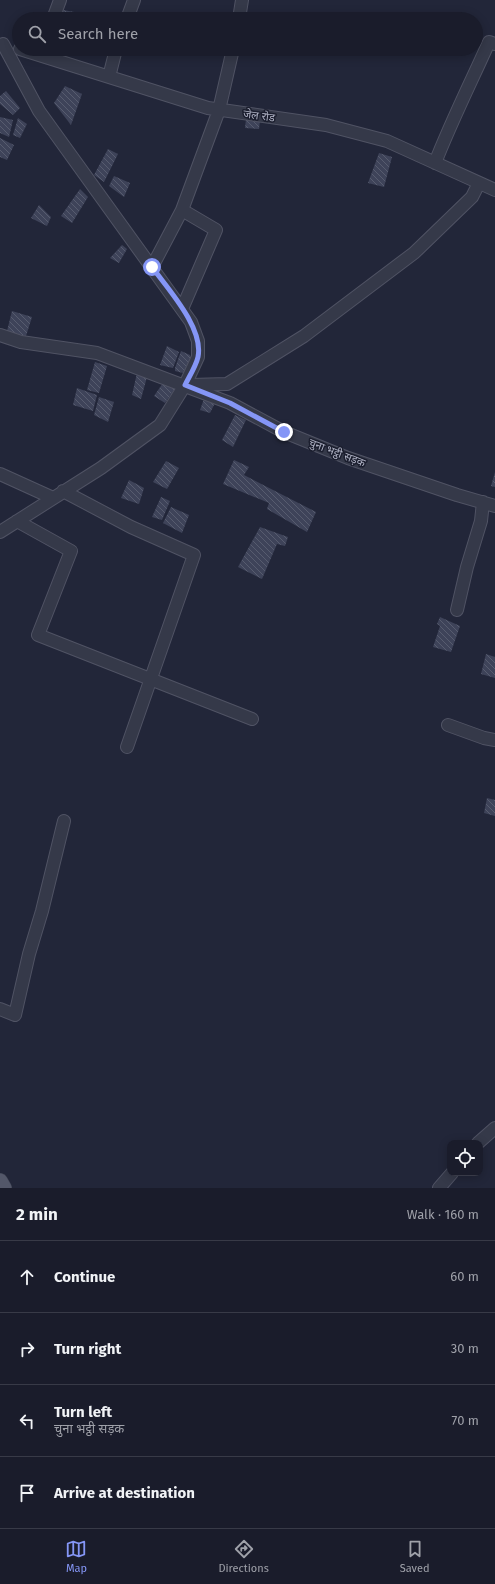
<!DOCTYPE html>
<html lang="en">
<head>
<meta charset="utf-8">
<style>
  :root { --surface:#1a1c2b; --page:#232533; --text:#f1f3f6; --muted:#9fa1a9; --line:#383a47; --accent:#8596f6 }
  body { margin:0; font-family:"Fira Sans","Noto Sans Devanagari",sans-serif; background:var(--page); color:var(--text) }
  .controls { position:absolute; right:12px; bottom:12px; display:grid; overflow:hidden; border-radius:8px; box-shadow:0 2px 10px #0003 }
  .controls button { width:36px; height:36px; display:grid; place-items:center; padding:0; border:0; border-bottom:1px solid var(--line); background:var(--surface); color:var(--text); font:20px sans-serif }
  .stop { position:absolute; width:12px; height:12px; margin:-9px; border:3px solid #8596f6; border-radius:50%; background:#fff }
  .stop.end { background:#8596f6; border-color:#fff; box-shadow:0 1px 4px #0008 }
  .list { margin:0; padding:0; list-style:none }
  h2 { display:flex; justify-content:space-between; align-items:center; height:52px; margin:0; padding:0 16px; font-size:17px }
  h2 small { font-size:13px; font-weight:400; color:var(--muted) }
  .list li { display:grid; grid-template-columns:26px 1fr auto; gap:12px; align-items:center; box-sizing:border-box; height:72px; padding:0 16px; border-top:1px solid var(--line) }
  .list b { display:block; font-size:15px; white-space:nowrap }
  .list p { margin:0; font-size:13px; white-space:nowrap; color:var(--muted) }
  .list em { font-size:13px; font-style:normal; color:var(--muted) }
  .icon { flex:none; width:22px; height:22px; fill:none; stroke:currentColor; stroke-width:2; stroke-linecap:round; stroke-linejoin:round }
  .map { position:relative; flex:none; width:495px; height:1188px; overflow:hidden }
  .search { position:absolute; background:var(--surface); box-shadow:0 2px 10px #0003; left:12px; right:12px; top:12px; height:44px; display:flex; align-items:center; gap:10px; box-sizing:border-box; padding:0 14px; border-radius:22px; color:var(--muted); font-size:15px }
  .sheet { height:340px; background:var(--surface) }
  nav { display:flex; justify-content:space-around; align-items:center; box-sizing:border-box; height:56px; border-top:1px solid var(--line); background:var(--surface); font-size:11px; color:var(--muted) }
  nav a { display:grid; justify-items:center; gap:2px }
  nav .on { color:var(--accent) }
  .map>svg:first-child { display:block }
  .building { fill:url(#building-back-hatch) }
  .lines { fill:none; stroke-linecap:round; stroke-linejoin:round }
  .minor-casing { stroke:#505364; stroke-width:14 }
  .major-casing { stroke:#3f4252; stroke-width:16 }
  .minor { stroke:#353949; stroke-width:12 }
  .major { stroke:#535769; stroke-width:15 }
  .route { stroke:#8596f6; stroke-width:5 }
  .labels { text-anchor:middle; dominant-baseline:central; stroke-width:3; stroke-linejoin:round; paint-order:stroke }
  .street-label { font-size:11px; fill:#b0b3c5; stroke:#1b1e2e }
</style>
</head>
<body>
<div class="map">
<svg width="495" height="1188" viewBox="0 0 495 1188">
  <defs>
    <pattern id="building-back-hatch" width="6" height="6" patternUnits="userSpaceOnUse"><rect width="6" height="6" fill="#3e4359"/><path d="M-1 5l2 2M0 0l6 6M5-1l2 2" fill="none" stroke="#575c6f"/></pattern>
  </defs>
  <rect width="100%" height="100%" fill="#222639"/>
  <path class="building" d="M 58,9 L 85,14 L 83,19 L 55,19 Z
    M 202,49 L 221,49 L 221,55 L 201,51 Z
    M 65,86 L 82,94 L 71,125 L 54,103 Z
    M 6,91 L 20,108 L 13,115 L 0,104 L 0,96 Z
    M 0,117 L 13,120 L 9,137 L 0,133 Z
    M 18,118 L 27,124 L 20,138 L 13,135 Z
    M 246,119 L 260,121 L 259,129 L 245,128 Z
    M 0,138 L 14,145 L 7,160 L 0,157 Z
    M 108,149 L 118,154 L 104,182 L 94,175 Z
    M 379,153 L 392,157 L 384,187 L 368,183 Z
    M 114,176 L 130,183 L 124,197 L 109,186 Z
    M 80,189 L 88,197 L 72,223 L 61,216 Z
    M 39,205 L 51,217 L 47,226 L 31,218 Z
    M 122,245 L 127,249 L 119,263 L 110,258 Z
    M 12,311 L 32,317 L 26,336 L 7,331 Z
    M 167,346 L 179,352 L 173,368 L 160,365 Z
    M 181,351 L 190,355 L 191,359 L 187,374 L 175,371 L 175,368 Z
    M 95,362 L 107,366 L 99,393 L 87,390 Z
    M 137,373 L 147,377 L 141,399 L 132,395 Z
    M 165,380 L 176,387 L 165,403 L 154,396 Z
    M 77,388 L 97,395 L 93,411 L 73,405 Z
    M 205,396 L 216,401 L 210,413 L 200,410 Z
    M 99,397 L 114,402 L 108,422 L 94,415 Z
    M 235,415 L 246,420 L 233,447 L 222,440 Z
    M 234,460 L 249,467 L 244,475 L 316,512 L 307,532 L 267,509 L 269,503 L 223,484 Z
    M 166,461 L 179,468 L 167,489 L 153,482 Z
    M 495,472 L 495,487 L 491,486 Z
    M 129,480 L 144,488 L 139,504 L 121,498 Z
    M 161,497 L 170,501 L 162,520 L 152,517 Z
    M 171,507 L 189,515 L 182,533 L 163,523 Z
    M 260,527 L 288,537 L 285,546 L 277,544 L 262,579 L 238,567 Z
    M 440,617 L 460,626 L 451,652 L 433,647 L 440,626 L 437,624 Z
    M 486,654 L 495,657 L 495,678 L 481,674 Z
    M 487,798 L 495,800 L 495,816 L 484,813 Z"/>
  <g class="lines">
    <defs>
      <path id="minor" d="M 53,19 L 60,0
        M 127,19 L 134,0
        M 239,19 L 242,0
        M 20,49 L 208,108 L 326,125 L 387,141 L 495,190
        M 109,77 L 116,49
        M 435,163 C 451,122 471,82 489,42 L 495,44
        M 152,267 L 182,210
        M 182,309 L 216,230 L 182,210 L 219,110 L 233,49
        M 0,335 L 21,342 L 97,353 L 230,403 L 284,432 L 348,458 L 457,495 L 495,506
        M 191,385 L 227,384 L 304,336 L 414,253 L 472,197 L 479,183
        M 0,474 L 53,498
        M 63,491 L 131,527 L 194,555 L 127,747
        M 17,521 L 71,551 L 38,635 L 252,719
        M 0,532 L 101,468 L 160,425 L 185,385 L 198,357 L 198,341 L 191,322 L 39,111 L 3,44
        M 457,610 L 467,567 L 481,521 L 483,502
        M 448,725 L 484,738 L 495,740
        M 0,1009 L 15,1015 L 29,954 L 42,911 L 64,821
        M 478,1143 L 495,1128
        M 439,1188 L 452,1173"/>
      <path id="major" d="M 0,1181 L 4,1188"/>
    </defs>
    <use href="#minor" class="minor-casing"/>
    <use href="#major" class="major-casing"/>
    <use href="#minor" class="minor"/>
    <use href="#major" class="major"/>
  </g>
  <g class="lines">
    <path class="route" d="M 152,267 C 168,289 204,328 198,357 C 196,366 189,377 185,385 L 230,403 L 284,432"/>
  </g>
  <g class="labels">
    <g class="street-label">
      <text transform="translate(259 116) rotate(8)">जेल रोड</text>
      <text transform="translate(337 453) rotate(21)">चुना भट्ठी सड़क</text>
    </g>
  </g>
</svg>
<div class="controls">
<button><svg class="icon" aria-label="locate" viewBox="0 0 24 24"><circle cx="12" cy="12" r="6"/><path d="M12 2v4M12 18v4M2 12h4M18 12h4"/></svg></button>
</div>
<div class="stop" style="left:152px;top:267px"></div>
<div class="stop end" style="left:284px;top:432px"></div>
<div class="search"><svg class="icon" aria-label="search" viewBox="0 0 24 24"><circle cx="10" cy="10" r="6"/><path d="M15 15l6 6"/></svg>Search here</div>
</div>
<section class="sheet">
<h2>2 min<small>Walk · 160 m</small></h2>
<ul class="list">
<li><svg class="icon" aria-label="ahead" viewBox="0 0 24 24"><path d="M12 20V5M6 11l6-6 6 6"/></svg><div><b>Continue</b></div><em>60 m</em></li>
<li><svg class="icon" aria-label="right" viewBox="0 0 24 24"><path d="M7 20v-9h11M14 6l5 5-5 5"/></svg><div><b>Turn right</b></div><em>30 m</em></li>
<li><svg class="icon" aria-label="left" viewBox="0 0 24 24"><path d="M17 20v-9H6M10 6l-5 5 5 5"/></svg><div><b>Turn left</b><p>चुना भट्ठी सड़क</p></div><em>70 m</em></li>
<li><svg class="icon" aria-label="arrive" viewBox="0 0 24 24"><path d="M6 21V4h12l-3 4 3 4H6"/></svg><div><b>Arrive at destination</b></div></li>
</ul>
</section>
<nav>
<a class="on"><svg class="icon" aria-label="map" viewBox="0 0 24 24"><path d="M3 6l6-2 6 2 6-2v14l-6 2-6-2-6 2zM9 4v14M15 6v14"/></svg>Map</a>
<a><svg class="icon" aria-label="directions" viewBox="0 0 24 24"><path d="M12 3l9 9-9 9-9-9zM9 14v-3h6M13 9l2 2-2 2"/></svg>Directions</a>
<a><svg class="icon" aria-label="saved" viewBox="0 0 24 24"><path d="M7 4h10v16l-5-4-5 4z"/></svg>Saved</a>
</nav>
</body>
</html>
